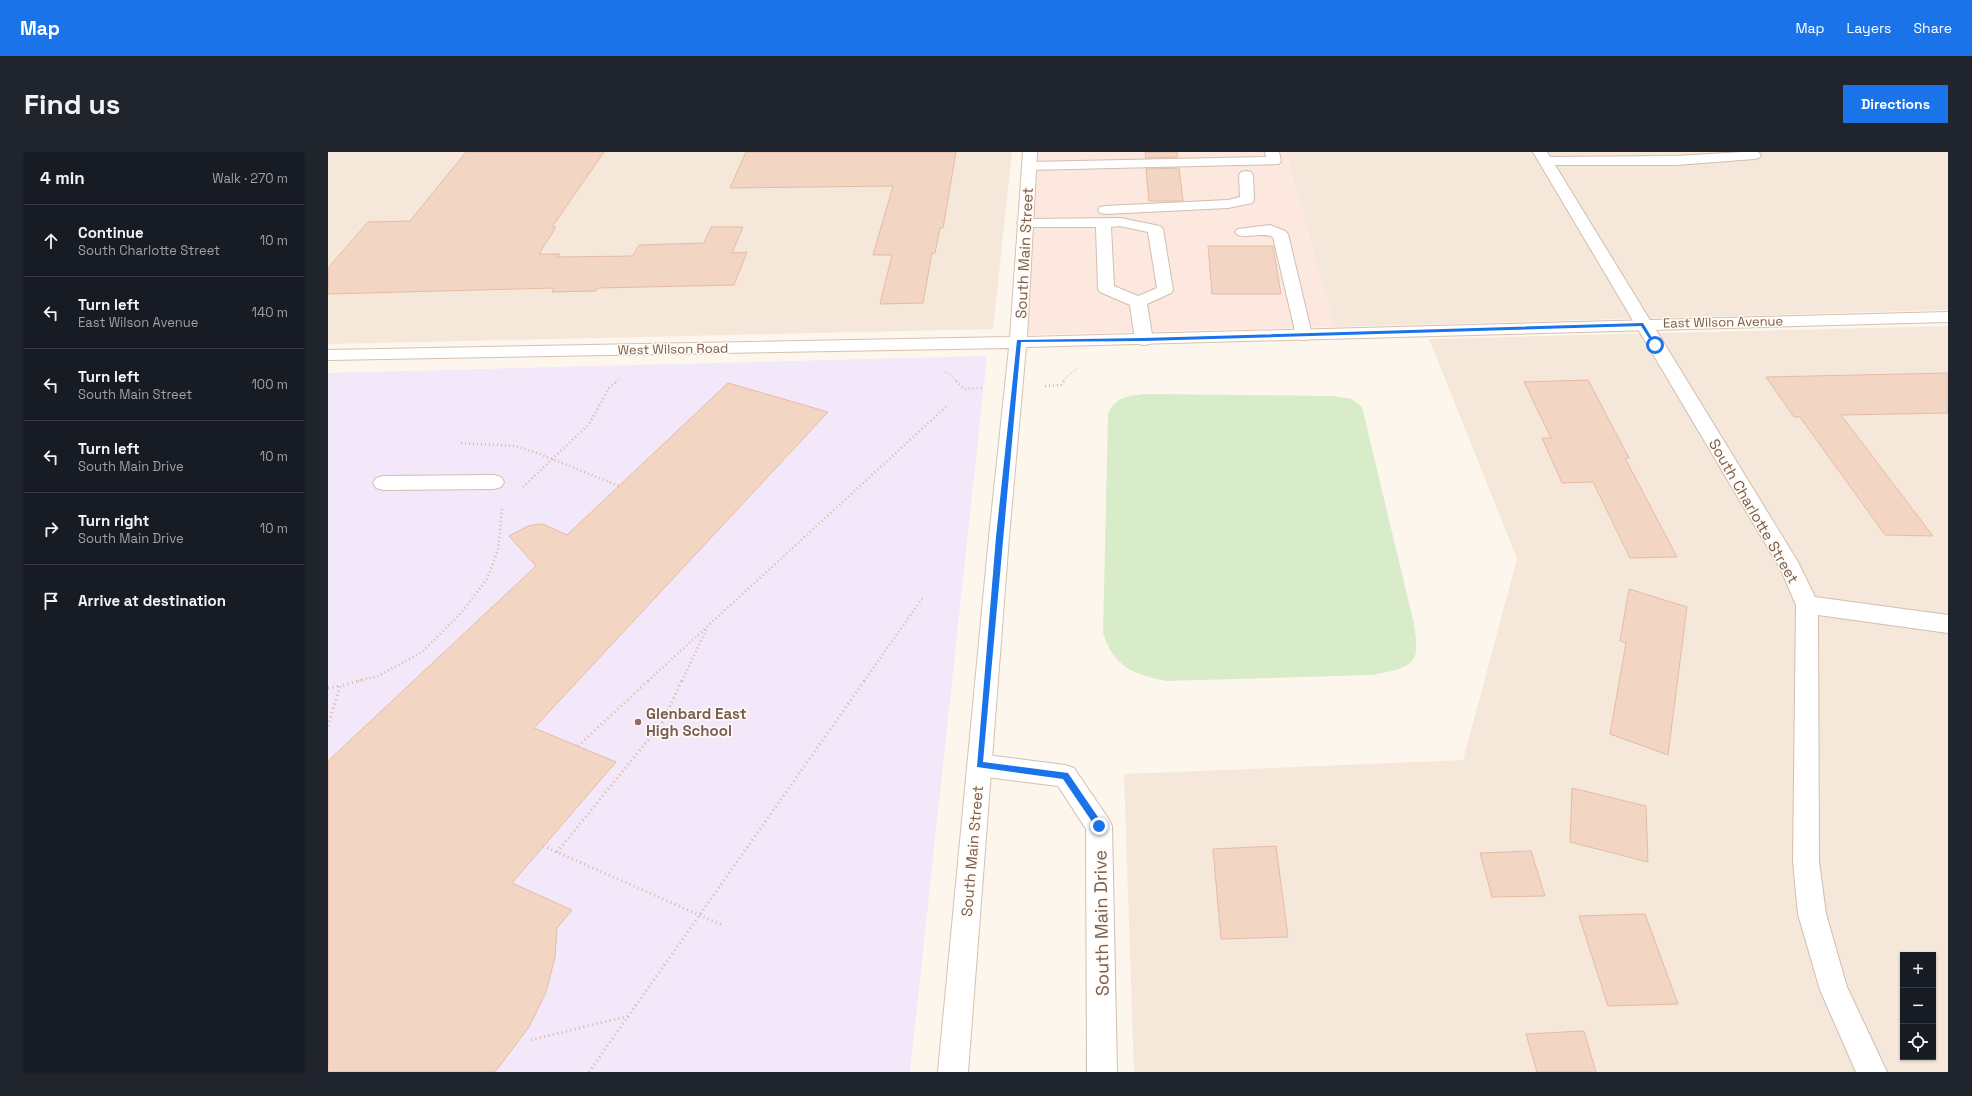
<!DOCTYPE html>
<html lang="en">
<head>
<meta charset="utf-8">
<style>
  :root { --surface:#171b24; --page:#20242c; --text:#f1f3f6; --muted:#9ea1a6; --line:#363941; --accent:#1a73e8 }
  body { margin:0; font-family:"Space Grotesk",sans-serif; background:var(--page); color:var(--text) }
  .controls { position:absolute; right:12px; bottom:12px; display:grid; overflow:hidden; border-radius:0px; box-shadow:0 1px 3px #0004 }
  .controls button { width:36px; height:36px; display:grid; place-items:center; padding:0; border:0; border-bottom:1px solid var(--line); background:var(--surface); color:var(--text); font:20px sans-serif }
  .stop { position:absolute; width:12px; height:12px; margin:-9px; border:3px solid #1a73e8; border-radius:50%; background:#fff }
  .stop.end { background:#1a73e8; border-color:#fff; box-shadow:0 1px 4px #0008 }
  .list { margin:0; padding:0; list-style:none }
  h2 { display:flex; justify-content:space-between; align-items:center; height:52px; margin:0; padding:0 16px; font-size:17px }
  h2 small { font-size:13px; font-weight:400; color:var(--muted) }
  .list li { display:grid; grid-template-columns:26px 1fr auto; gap:12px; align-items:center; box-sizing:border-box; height:72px; padding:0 16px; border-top:1px solid var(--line) }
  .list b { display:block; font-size:15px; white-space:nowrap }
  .list p { margin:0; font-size:13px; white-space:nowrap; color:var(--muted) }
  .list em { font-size:13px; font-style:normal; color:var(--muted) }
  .icon { flex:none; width:22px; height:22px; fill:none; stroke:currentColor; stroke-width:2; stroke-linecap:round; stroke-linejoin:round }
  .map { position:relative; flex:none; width:1620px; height:920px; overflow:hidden; border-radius:0px }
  header { display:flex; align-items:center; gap:24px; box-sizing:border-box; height:56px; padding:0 20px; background:var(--accent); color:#fff }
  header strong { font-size:19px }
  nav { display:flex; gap:22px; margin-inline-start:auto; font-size:14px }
  .intro { display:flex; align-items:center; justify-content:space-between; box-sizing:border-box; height:96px; padding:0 24px }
  h1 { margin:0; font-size:28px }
  .button { padding:10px 18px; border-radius:0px; background:var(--accent); color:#fff; font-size:14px; font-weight:700 }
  main { display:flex; gap:24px; padding:0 24px }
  aside { flex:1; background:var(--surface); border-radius:0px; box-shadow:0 1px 3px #0004 }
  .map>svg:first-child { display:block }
  .residential { fill:#f5e8da; fill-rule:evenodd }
  .commercial { fill:#fde8e0 }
  .education { fill:#f3e8fa }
  .green { fill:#d8ecc9 }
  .building { fill:#f3d5c3; stroke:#e6bba3 }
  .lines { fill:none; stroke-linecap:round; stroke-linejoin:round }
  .lane-casing { stroke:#d1beb0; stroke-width:2 }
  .street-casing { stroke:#d1beb0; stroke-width:2 }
  .secondary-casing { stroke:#d6c0b0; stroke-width:2 }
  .path-far2 { stroke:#d9b8a5; stroke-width:2; stroke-dasharray:0.5 2; stroke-linecap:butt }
  .path-far1 { stroke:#d9b8a5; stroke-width:2.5; stroke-dasharray:1 3; stroke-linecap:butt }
  .path { stroke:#d9b8a5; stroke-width:3; stroke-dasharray:1 3.5; stroke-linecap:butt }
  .lane { fill:#fff; fill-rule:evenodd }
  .street { fill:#fff; fill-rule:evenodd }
  .secondary { fill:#fff; fill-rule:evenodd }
  .route { fill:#1a73e8 }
  .education-dot { fill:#8d6e63; stroke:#fffaf3; stroke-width:1.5 }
  .labels { text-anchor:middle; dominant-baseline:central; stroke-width:3; stroke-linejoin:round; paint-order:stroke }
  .far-street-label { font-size:13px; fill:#7a5c4d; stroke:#fffaf3 }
  .street-label { font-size:15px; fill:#7a5c4d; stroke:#fffaf3 }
  .education-label { font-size:15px; font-weight:bold; fill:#785e54; stroke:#fffaf3; text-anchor:start }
  .near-street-label { font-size:18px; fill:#7a5c4d; stroke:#fffaf3 }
</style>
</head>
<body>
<header>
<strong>Map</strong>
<nav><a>Map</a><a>Layers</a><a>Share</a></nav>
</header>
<div class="intro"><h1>Find us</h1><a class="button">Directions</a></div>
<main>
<aside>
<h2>4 min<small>Walk · 270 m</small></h2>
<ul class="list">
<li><svg class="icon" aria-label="ahead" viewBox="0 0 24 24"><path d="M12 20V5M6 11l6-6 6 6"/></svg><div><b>Continue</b><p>South Charlotte Street</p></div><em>10 m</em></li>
<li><svg class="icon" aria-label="left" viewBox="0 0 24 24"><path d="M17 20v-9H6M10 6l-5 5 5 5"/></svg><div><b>Turn left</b><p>East Wilson Avenue</p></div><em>140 m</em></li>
<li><svg class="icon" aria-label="left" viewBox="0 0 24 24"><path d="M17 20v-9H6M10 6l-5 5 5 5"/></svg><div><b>Turn left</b><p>South Main Street</p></div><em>100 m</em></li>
<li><svg class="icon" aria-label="left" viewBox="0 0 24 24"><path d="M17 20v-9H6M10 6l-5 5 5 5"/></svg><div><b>Turn left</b><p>South Main Drive</p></div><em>10 m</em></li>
<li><svg class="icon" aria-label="right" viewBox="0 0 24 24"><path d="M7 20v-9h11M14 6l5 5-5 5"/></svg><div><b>Turn right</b><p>South Main Drive</p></div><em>10 m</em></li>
<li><svg class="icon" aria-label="arrive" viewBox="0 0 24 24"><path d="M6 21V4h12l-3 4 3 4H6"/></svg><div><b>Arrive at destination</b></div></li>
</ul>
</aside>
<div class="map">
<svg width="1620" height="920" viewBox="0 0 1620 920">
  <rect width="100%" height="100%" fill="#fdf6ec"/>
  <path class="residential" d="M 0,0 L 684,0 L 665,177 L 0,192 Z
    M 958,0 L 1620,0 L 1620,158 L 1006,175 Z
    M 1620,174 L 1620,920 L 806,920 L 796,622 L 1135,608 L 1189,407 L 1101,187 ZM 1575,803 L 1605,803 L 1605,905 L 1575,905 Z"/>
  <path class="commercial" d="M 710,0 L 958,0 L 1006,175 L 697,183 Z"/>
  <path class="education" d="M 659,204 L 582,920 L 0,920 L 0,221 Z"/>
  <path class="green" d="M 815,242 L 1004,244 L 1024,247 L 1034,255 L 1086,472 C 1087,481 1089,491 1088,500 C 1086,518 1057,520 1044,523 L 838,529 C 805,522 786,515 775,481 L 780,262 C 786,246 799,244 815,242 Z"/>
  <path class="building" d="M 138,0 L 276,0 L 224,75 L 228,75 L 211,102 L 232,102 L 229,105 L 305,104 L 311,93 L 376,91 L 383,75 L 415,75 L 404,101 L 419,100 L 406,133 L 270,136 L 268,139 L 224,140 L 226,136 L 0,142 L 0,116 L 40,70 L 82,69 Z
    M 418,0 L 628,0 L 615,76 L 612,76 L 607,101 L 604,101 L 595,151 L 552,152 L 564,103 L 545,103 L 565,34 L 402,36 Z
    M 817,0 L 849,0 L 850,5 L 818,6 Z
    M 851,16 L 855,49 L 821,49 L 818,17 Z
    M 880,94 L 945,94 L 953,142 L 884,142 Z
    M 1620,221 L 1620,261 L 1513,263 L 1605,384 L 1557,383 L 1472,265 L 1466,265 L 1438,225 Z
    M 1260,228 L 1301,306 L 1297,306 L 1349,405 L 1302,406 L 1265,330 L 1234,331 L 1214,286 L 1223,286 L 1196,230 Z
    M 400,231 L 500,260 L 206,576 L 288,610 L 184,731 L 244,758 L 229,776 L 227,805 L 218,840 L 201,875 L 167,920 L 0,920 L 0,609 L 208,414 L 181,384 L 200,374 L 211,372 L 217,373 L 239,383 Z
    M 1301,437 L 1359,455 L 1340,603 L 1282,582 L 1298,491 L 1292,489 Z
    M 1244,636 L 1318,654 L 1320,710 L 1242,690 Z
    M 948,694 L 960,785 L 893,787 L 885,697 Z
    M 1203,699 L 1217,744 L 1164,745 L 1152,701 Z
    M 1317,762 L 1350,852 L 1280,854 L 1251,764 Z
    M 1256,879 L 1268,920 L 1209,920 L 1198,882 Z"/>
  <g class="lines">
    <defs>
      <path id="lane" d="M 937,0 L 951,0 L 953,9 L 951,12 L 701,18 L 696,17 L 694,14 L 696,11 L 701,10 L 938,5 Z
        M 1415,0 L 1430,0 L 1433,3 L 1431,6 L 1426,7 L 1348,13 L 1218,13 L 1213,12 L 1211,9 L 1213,6 L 1218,5 L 1348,4 Z
        M 918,19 L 923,20 L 925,23 L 926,48 L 924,51 L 900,56 L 777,62 L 772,61 L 770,58 L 772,55 L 777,54 L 900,48 L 912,45 L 911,23 L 913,20 Z
        M 792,66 L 832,74 L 835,77 L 845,138 L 843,141 L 819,152 L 825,188 L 822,192 L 816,193 L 810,192 L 807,188 L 802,153 L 772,140 L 770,137 L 768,75 L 696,75 L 691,74 L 689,71 L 691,68 L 696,67 ZM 792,74 L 820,80 L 829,136 L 810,144 L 786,134 L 783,75 Z
        M 942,73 L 957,79 L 960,82 L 984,183 L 982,187 L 976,188 L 970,187 L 968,183 L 945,85 C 934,80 921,86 910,83 L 907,80 L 910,77 Z
        M 166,323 L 173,325 L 176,330 L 173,335 L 166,337 L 55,338 L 48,336 L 45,331 L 48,326 L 55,324 Z"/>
      <path id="street" d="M 1205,0 L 1219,0 L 1470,410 L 1487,445 L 1620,463 L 1620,481 L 1490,463 L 1491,710 L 1498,762 L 1519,835 L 1559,920 L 1528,920 L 1492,838 L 1470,762 L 1465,710 L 1468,453 L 1453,418 Z
        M 651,602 L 737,613 L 746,616 L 780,666 L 784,674 L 789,920 L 759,920 L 758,677 L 730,634 L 651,624 L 642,621 L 639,613 L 642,605 Z"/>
      <path id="secondary" d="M 695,0 L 709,0 L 699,185 L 1620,160 L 1620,170 L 698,195 L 681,385 L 640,920 L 610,920 L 661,385 L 681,196 L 0,208 L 0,198 L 682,185 Z"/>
    </defs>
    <use href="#lane" class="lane-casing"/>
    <use href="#street" class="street-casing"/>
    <use href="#secondary" class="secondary-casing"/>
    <path class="path-far2" d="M 616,220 L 622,222 L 629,230
      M 288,230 L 293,225
      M 735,230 L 738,225 L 750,216"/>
    <path class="path-far1" d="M 628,229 L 636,237 L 656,236
      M 717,234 L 733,233 L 736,229
      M 133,291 L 186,294 L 207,300 L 291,334
      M 195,335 L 261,272 L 281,236 L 289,229
      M 30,529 L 50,524 L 94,500 L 134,460 L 159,427 L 170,398 L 174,357
      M 320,529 L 620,253
      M 354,529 L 379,476
      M 536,529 L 596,444"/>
    <path class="path" d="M 0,536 L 12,534
      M 0,574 L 12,534 L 34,528
      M 250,594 L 321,528
      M 215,694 L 396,774
      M 229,700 L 334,571 L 354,528
      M 203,888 L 300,864
      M 261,920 L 537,528"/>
    <use href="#lane" class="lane"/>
    <use href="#street" class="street"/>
    <use href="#secondary" class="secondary"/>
  </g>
  <path class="route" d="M 1315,171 L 1329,194 L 1326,194 L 1313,174 L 816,189 L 693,190 L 655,610 L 740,621 L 774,671 L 774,677 L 769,677 L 735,627 L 649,615 L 668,385 L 689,188 L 816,186 Z"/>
  <circle class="education-dot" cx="310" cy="570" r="4"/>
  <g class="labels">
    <g class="far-street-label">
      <text transform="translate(1395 170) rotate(-1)">East Wilson Avenue</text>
      <text transform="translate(345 197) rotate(-1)">West Wilson Road</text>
    </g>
    <g class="street-label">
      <text transform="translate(696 101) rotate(-87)">South Main Street</text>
      <text transform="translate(1426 359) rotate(60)">South Charlotte Street</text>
      <text transform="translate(644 699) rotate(-85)">South Main Street</text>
    </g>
    <g class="education-label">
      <text x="318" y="561">Glenbard East<tspan x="318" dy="17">High School</tspan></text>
    </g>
    <g class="near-street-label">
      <text transform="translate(773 771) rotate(-91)">South Main Drive</text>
    </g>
  </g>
</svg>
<div class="controls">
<button>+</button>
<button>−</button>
<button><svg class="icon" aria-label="locate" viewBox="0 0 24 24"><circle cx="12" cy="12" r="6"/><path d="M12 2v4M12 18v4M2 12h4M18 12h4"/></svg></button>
</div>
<div class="stop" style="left:1327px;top:193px"></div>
<div class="stop end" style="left:771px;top:674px"></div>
</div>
</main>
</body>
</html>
